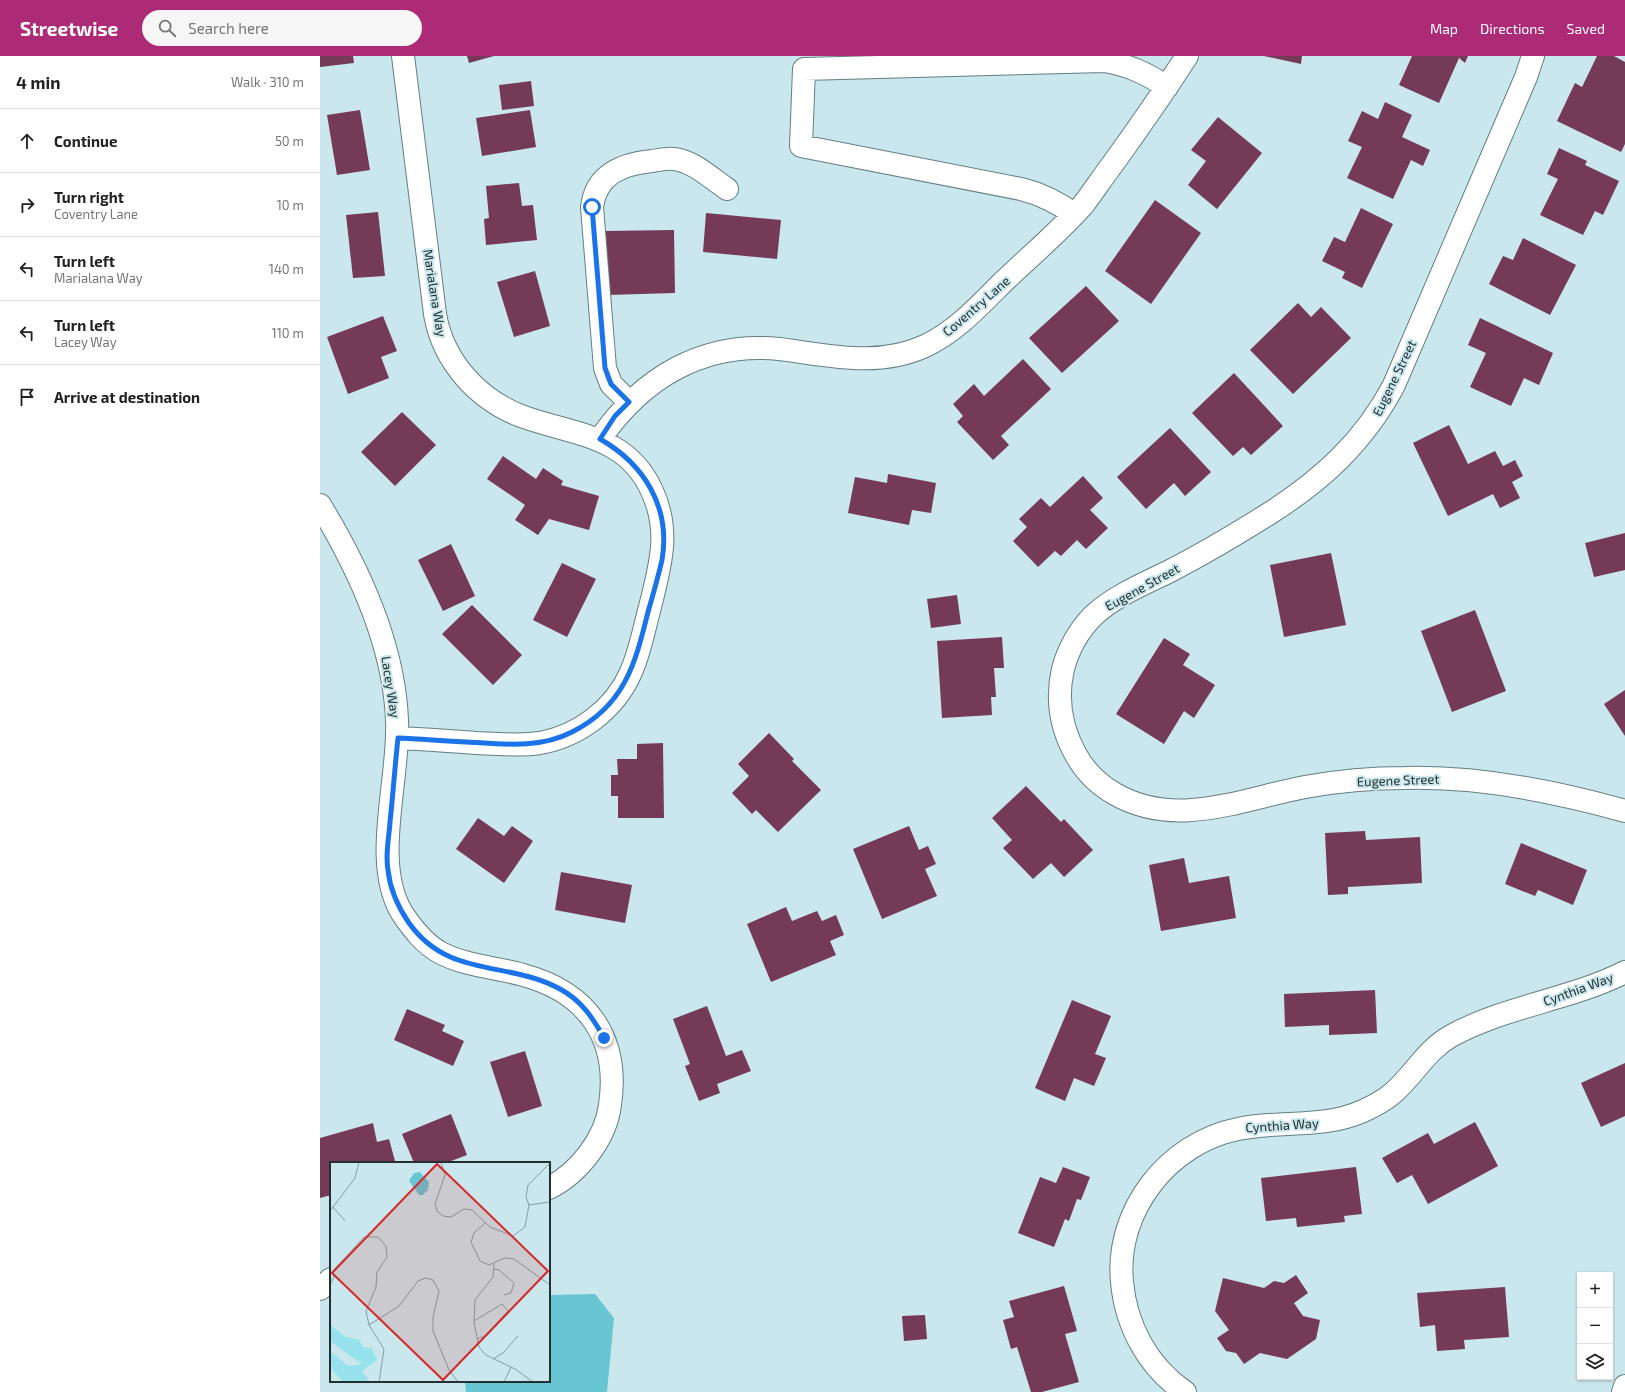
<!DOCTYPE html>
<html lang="en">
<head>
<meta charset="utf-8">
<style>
  :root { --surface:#fff; --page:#f6f6f6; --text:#222; --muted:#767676; --line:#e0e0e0; --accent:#ac2a76 }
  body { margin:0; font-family:"Exo 2",sans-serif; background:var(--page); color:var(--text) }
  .controls { position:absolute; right:12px; bottom:12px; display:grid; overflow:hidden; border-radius:0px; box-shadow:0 1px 3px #0004 }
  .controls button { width:36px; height:36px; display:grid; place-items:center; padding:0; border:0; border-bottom:1px solid var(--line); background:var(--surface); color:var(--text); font:20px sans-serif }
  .stop { position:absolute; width:12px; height:12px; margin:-9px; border:3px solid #1a73e8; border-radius:50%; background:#fff }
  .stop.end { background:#1a73e8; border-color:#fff; box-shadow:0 1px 4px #0008 }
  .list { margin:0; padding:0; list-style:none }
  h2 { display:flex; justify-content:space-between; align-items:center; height:52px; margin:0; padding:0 16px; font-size:17px }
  h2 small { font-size:13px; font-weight:400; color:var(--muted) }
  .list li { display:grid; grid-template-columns:26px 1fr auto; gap:12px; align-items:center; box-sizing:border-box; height:64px; padding:0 16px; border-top:1px solid var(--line) }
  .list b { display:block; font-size:15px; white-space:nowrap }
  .list p { margin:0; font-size:13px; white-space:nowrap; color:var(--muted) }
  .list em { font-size:13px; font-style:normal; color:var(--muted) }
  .icon { flex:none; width:22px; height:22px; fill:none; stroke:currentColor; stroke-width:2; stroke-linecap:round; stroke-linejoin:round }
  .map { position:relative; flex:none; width:1305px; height:1336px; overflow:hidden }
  header { display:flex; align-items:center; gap:24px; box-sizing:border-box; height:56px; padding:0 20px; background:var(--accent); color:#fff }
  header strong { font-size:19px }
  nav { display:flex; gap:22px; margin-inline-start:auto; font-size:14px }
  .search { width:280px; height:36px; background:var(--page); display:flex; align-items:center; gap:10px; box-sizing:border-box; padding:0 14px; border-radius:22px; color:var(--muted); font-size:15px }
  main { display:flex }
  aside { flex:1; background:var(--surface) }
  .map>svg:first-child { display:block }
  .water { fill:#68c6d3 }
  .building { fill:#753a58 }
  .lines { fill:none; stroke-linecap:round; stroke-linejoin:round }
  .minor-casing { stroke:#647f83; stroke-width:24 }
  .minor { stroke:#fff; stroke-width:22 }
  .route { stroke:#1a73e8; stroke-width:5 }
  .labels { text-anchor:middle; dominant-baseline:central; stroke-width:4; stroke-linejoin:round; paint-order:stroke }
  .street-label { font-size:13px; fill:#232f30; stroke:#c9e7ec }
  .inset-road { fill:none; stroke:#879da1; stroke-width:1 }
  .view { fill:#d62828; fill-opacity:0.15; stroke:#d62828; stroke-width:2 }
  .inset-edge { fill:none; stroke:#232f30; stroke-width:2 }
</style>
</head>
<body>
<header>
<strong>Streetwise</strong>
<div class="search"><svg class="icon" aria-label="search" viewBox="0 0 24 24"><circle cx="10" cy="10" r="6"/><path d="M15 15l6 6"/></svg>Search here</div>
<nav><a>Map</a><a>Directions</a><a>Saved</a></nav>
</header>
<main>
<aside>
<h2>4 min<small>Walk · 310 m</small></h2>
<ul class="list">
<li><svg class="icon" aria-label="ahead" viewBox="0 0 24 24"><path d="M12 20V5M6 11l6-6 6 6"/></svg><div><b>Continue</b></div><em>50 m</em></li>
<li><svg class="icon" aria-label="right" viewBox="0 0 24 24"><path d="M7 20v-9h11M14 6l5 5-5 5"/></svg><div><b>Turn right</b><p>Coventry Lane</p></div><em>10 m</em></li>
<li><svg class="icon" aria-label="left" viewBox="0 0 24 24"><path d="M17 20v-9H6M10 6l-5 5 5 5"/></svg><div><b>Turn left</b><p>Marialana Way</p></div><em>140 m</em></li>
<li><svg class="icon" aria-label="left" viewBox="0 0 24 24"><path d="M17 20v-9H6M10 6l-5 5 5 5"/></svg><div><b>Turn left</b><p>Lacey Way</p></div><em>110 m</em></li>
<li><svg class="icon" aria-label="arrive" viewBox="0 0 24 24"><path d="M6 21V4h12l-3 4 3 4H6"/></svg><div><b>Arrive at destination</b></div></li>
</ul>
</aside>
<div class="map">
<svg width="1305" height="1336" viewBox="0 0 1305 1336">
  <rect width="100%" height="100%" fill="#c9e7ec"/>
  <path class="water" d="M 275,1238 L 294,1262 L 287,1336 L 146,1336 L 145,1325 L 229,1325 L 229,1239 Z"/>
  <path class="building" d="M 0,0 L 33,0 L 34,7 L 0,11 Z
    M 147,0 L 174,0 L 149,7 Z
    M 944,0 L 982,0 L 981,8 Z
    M 1092,0 L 1148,0 L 1145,7 L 1139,2 L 1119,47 L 1079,29 Z
    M 1277,0 L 1294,0 L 1305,6 L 1305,88 L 1301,96 L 1237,65 L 1255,27 L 1262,31 Z
    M 211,25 L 214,50 L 182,54 L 179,29 Z
    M 1065,46 L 1092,59 L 1082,81 L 1110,94 L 1103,110 L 1091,104 L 1073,143 L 1027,122 L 1042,91 L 1028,85 L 1042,55 L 1058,63 Z
    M 40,54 L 50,114 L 17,119 L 7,59 Z
    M 210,54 L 216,91 L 162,100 L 156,62 Z
    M 898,61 L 942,97 L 897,153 L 868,129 L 886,105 L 871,94 Z
    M 1239,92 L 1267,105 L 1265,109 L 1299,125 L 1283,159 L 1275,155 L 1263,179 L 1220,159 L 1238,123 L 1227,118 Z
    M 199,127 L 202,150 L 213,149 L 217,184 L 166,189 L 164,163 L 169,162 L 166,130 Z
    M 835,144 L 881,177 L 831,248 L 785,215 Z
    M 1041,152 L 1073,168 L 1042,232 L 1022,222 L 1025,216 L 1002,205 L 1014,181 L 1025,186 Z
    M 58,156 L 65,220 L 33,222 L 26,159 Z
    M 386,157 L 461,164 L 457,203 L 383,196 Z
    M 354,174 L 355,237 L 287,239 L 286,175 Z
    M 1203,182 L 1256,209 L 1230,259 L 1169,228 L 1183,200 L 1193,204 Z
    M 215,215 L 230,270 L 194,281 L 177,226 Z
    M 766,230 L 799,265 L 742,317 L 709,282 Z
    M 978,247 L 991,261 L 1001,251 L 1031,282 L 973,338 L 930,294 Z
    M 63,260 L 77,295 L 61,301 L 69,322 L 28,338 L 7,281 Z
    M 1160,262 L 1233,297 L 1219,329 L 1204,322 L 1191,350 L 1150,331 L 1166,297 L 1148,289 Z
    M 703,303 L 731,333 L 681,380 L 689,389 L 673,404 L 637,366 L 643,360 L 633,348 L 654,328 L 664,340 Z
    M 914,317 L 963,370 L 931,399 L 923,391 L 913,400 L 872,357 Z
    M 82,356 L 116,389 L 75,430 L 41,396 Z
    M 1129,369 L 1148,408 L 1175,395 L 1183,410 L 1195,404 L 1203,420 L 1192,426 L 1200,442 L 1180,452 L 1173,438 L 1128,460 L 1093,387 Z
    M 850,372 L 891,416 L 865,440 L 854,427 L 826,453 L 797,421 Z
    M 183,400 L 216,423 L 223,412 L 243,425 L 241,429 L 279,440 L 269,474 L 229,463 L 218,479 L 195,464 L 205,449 L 167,423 Z
    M 568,418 L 616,427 L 611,457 L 592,454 L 589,469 L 528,457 L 535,421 L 567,427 Z
    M 763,420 L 783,442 L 770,454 L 788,472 L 766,493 L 757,484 L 741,500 L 735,495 L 718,511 L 693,485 L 707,471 L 699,463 L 721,442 L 730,451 Z
    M 1305,477 L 1305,514 L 1274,521 L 1265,487 Z
    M 131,488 L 155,540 L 123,555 L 98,504 Z
    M 1011,497 L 1026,569 L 964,581 L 950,509 Z
    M 242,507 L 276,523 L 247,581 L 213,564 Z
    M 637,539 L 641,568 L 611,572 L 607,543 Z
    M 152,549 L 202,599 L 173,629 L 122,578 Z
    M 1155,554 L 1186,635 L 1132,656 L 1101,575 Z
    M 682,581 L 684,612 L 674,612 L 676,641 L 671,641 L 672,659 L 622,662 L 617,585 Z
    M 844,582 L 870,598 L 863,609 L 895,629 L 874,662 L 864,655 L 844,688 L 796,658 Z
    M 1305,634 L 1305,680 L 1284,648 Z
    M 449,677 L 474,703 L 472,705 L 501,734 L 458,776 L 436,754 L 432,758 L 412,737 L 429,720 L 418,708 Z
    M 343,687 L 344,762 L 298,762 L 298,740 L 291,740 L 291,719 L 298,719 L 297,703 L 317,703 L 317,688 Z
    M 706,730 L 741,766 L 744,763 L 773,794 L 744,821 L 731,807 L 713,823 L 683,792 L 692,784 L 672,762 Z
    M 158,762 L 184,780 L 192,770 L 213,785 L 184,827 L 136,793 Z
    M 589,770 L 599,794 L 608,790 L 616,808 L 605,813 L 617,840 L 562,863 L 533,793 Z
    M 1045,775 L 1046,784 L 1100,781 L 1102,827 L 1028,831 L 1028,838 L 1008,839 L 1005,777 Z
    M 1201,787 L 1267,814 L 1253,849 L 1218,834 L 1215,840 L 1185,828 Z
    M 864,802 L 869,827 L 909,820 L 916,862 L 841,875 L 829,809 Z
    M 241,816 L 312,829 L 305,867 L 235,854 Z
    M 466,851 L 472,865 L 497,855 L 502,865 L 516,859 L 524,879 L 510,885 L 516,899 L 451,926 L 427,868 Z
    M 1055,934 L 1057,977 L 1009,979 L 1009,969 L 965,971 L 964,938 Z
    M 752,944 L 791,960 L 775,998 L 786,1002 L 774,1030 L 754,1022 L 745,1045 L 715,1032 Z
    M 387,950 L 406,1000 L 422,994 L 431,1015 L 397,1028 L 400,1037 L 379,1045 L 365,1010 L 370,1008 L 353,963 Z
    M 87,953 L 125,969 L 122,975 L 144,985 L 133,1010 L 74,984 Z
    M 205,995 L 222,1050 L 188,1061 L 170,1006 Z
    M 1305,1007 L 1305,1060 L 1281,1071 L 1261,1027 Z
    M 131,1058 L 147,1099 L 126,1107 L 94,1107 L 82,1078 Z
    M 1155,1066 L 1178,1110 L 1108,1148 L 1092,1119 L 1077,1127 L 1062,1102 L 1108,1077 L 1114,1088 Z
    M 53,1067 L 57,1086 L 69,1083 L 75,1105 L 66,1107 L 11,1107 L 11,1139 L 0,1142 L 0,1082 Z
    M 743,1111 L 770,1121 L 761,1144 L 757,1143 L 749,1165 L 745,1163 L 734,1191 L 698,1177 L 720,1121 L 736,1127 Z
    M 1036,1111 L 1042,1158 L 1024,1160 L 1025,1166 L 977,1171 L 976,1162 L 946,1165 L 941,1122 Z
    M 976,1219 L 988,1237 L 974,1247 L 983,1260 L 1000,1264 L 996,1283 L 967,1303 L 940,1297 L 924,1308 L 916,1297 L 906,1295 L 897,1282 L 909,1274 L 895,1255 L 903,1222 L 944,1232 L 954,1225 L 964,1227 Z
    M 744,1230 L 757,1275 L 745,1278 L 759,1326 L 722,1336 L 711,1336 L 697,1291 L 691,1293 L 683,1264 L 694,1261 L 689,1245 Z
    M 1185,1231 L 1189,1281 L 1144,1284 L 1145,1293 L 1117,1295 L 1115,1269 L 1100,1271 L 1097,1237 Z
    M 605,1259 L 607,1283 L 584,1285 L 582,1260 Z"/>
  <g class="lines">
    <defs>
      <path id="minor" d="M 1213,0 L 1206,21 L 1074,329 C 1044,386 1001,425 947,459 C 915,479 883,498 850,515 C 824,528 794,540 773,560 C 759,574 748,594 743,613 C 736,643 741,672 756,699 C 765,715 779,729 795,738 C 856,773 922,743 985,731 C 1018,725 1052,722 1085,722 C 1159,720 1234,735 1305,755
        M 754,158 C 737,146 721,138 701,133 L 481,90 L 484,13 L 784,5 C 808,9 826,17 847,31
        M 309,346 L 291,328 L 285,312 L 272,151 C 276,118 302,108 332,105 C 339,104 347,102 354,103 C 373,105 391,122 407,133
        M 280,383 C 322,322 383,285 459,293 C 509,299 557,312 605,290 C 635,276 658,251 681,228 C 708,202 738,177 763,149 C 773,136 782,122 792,109 C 818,73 843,37 867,0
        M 0,449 C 39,513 74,588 77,664 C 80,723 51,806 82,857 C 92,872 104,888 121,897 C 146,910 175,911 203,919 C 267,936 300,982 290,1049 C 286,1082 259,1117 229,1132
        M 78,682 C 104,683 130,685 156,687 C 177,688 199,690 220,687 C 259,680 295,653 311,616 C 320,596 324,573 330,551 C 340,510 351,476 332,435 C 307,379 254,379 204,361 C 159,345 123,306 115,258 L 83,0
        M 0,1233 L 11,1223
        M 865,1336 C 828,1311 806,1270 802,1226 C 795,1155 848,1087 918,1073 C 960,1064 1003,1073 1043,1055 C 1054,1050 1064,1045 1073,1037 C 1094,1019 1106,994 1131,980 C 1185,950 1250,944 1305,916
        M 1303,1336 L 1305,1330"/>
    </defs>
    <use href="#minor" class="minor-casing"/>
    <use href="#minor" class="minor"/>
  </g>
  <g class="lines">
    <path class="route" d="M 272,151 L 285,312 L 291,328 L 309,346 L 295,360 L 280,383 C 324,408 351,451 342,504 C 338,521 333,539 328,556 C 315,609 304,650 252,676 C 219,693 183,688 147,686 C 124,685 101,683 78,682 C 75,710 73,738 70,766 C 69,782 65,799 68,814 C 70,834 78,851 89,867 C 129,923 187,904 240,933 C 261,944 273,962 284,982"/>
  </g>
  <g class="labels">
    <g class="street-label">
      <text transform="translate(115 237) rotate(81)">Marialana Way</text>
      <text transform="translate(656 250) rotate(-41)">Coventry Lane</text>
      <text transform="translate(1074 322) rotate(-64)">Eugene Street</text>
      <text transform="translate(822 531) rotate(-29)">Eugene Street</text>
      <text transform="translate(71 631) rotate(81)">Lacey Way</text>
      <text transform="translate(1078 724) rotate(-2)">Eugene Street</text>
      <text transform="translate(1258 933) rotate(-20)">Cynthia Way</text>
      <text transform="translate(962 1069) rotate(-4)">Cynthia Way</text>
    </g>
  </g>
  <g transform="translate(10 1106)">
    <rect width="220" height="220" fill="#c9e7ec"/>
    <path d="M 0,163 L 16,175 L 29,178 L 33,185 L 42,187 L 47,198 L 32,209 L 40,220 L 13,220 L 2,208 L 0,189 L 18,204 L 32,202 L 0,179 Z" fill="#96e2ed"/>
    <path d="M 90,10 L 99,20 L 98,28 L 93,33 L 89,33 L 79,19 L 84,11 Z" fill="#68c6d3"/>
    <path class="inset-road" d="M 111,0 L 115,13 L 105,42 L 107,49 L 113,54 L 121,55 L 134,47 L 142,48 L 160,65 L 183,74 L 195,65 L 199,43 L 220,40M 199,43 L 196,35 L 198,23 L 220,1M 3,45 L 15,59M 0,49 L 25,16 L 29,0M 155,61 L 144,71 L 141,80 L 150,99 L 159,103 L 175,96 L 184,97 L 220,123M 164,102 L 163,115 L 145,138 L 144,161 L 149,185 L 156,193 L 185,207 L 203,220M 164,107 L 169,108 L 184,121 L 181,131 L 174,133M 0,112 L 34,75 L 48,75 L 56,84 L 57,95 L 47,110 L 46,125 L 36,149 L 39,163 L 54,187 L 49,220M 0,123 L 4,115 L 2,110M 144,159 L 172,142 L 178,149 L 155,174 L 147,177M 39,163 L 69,144 L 88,119 L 96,116 L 103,118 L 109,129 L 103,155 L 103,169 L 119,208 L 128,220M 163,197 L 173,191 L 188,174M 174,220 L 181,205"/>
    <path class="view" d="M 107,2 L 218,109 L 113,218 L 2,111 Z"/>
    <rect width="220" height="220" class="inset-edge"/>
  </g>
</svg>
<div class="controls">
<button>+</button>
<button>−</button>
<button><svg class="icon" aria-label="layers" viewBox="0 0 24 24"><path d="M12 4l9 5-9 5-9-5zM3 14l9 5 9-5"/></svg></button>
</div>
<div class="stop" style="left:272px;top:151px"></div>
<div class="stop end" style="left:284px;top:982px"></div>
</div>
</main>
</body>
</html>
